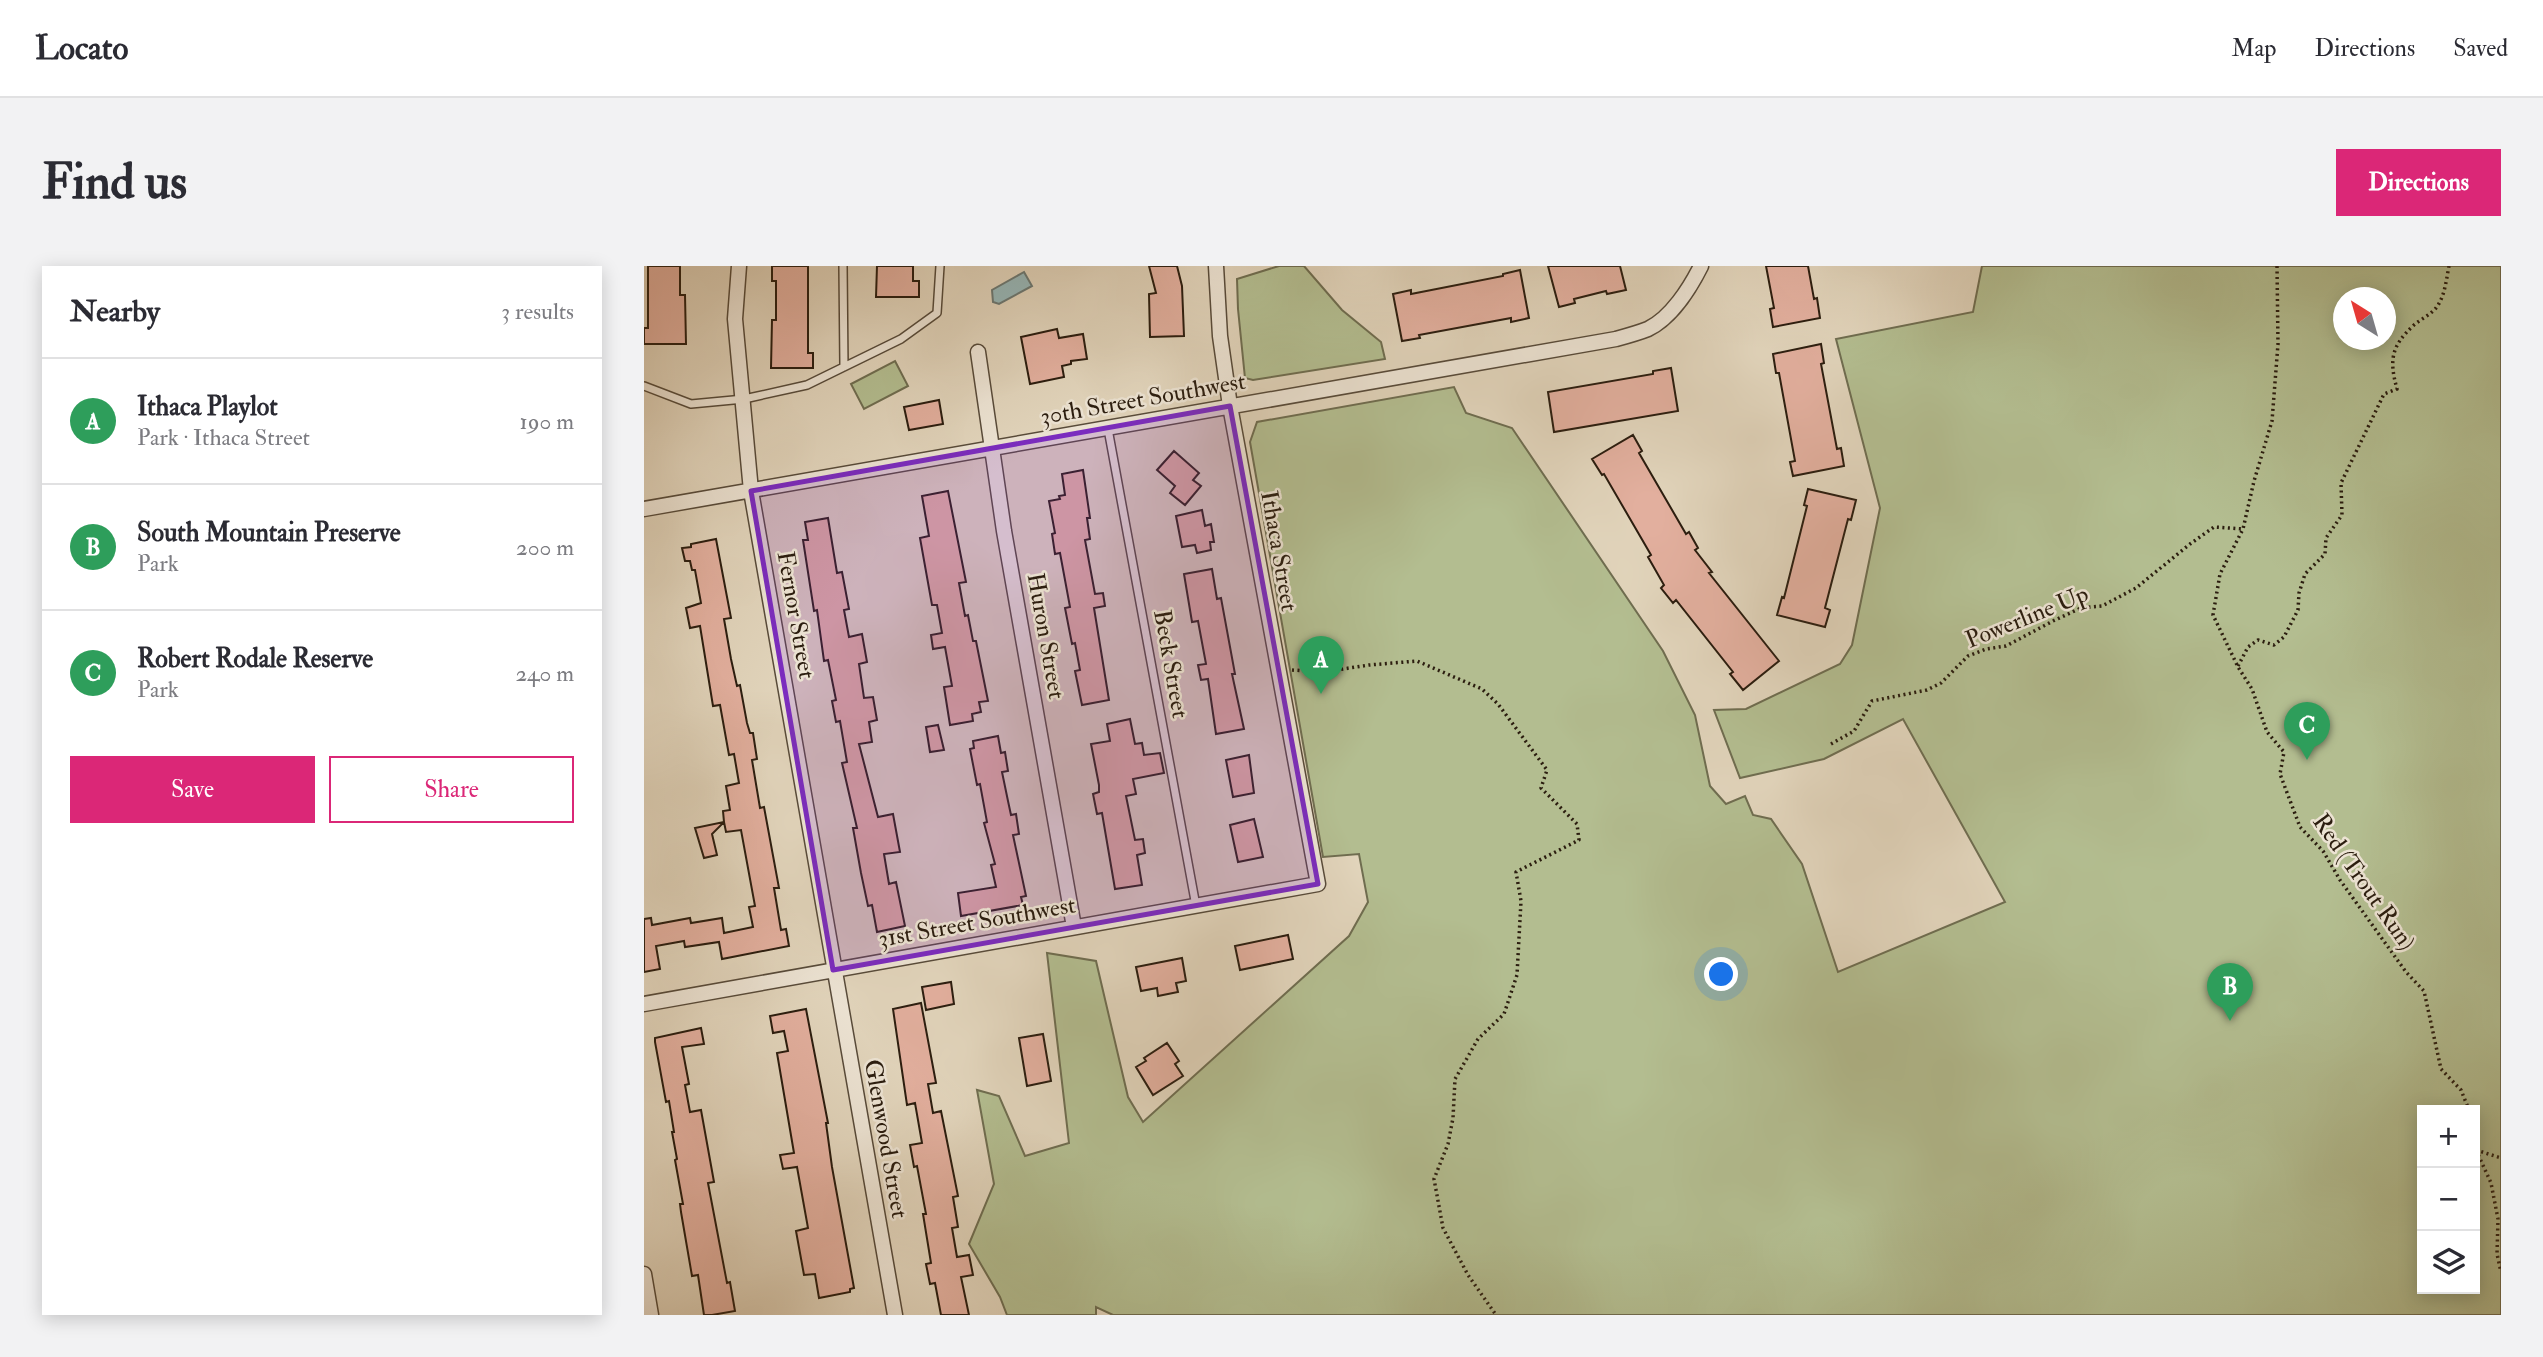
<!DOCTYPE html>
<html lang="en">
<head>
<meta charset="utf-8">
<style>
  :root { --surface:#fff; --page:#f2f2f3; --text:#2b2b33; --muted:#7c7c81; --line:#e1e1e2; --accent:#db2777 }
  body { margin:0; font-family:"IM FELL Double Pica",serif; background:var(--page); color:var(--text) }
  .controls { position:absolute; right:21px; bottom:21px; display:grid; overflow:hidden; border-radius:0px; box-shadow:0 4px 18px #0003 }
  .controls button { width:63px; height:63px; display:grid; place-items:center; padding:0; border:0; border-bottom:2px solid var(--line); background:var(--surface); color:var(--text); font:35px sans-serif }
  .compass { position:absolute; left:1689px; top:21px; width:63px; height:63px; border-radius:50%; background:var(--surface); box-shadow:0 4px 18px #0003; rotate:323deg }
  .you { position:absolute; left:1078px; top:709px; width:24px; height:24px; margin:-18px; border:5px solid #fff; border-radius:50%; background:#1a73e8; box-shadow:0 0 0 10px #1a73e833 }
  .badge { display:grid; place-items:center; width:46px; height:46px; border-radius:50%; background:var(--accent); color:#fff; font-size:23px; font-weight:700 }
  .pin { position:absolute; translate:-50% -58px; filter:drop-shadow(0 2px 4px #0008) }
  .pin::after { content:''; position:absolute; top:37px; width:24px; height:21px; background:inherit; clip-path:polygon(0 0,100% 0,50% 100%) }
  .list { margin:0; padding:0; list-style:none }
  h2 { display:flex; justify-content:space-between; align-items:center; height:91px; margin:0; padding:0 28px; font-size:30px }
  h2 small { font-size:23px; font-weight:400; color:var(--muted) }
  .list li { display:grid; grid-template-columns:46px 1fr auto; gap:21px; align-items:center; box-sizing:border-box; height:126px; padding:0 28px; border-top:2px solid var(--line) }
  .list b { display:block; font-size:26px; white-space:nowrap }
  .list p { margin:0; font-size:23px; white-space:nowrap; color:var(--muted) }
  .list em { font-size:23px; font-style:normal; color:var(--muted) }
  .actions { display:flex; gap:14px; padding:21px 28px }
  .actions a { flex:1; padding:16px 0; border:2px solid var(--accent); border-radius:0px; text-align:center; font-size:24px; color:var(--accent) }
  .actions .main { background:var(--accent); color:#fff }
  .icon { flex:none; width:38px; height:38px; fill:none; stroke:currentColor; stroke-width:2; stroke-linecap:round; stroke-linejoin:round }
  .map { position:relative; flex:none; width:1857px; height:1049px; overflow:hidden; border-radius:0px }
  header { display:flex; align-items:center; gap:42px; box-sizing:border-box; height:98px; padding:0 35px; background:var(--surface); border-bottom:2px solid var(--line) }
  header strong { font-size:33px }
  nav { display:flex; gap:38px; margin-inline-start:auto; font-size:24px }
  .intro { display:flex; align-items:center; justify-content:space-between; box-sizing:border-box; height:168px; padding:0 42px }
  h1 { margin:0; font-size:49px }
  .button { padding:18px 32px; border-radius:0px; background:var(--accent); color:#fff; font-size:24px; font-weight:700 }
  main { display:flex; gap:42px; padding:0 42px }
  aside { flex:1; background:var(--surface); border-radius:0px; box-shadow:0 4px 18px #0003 }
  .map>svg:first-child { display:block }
  .green { fill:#b3bd90; stroke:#6f6d50; stroke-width:2; fill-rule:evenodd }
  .water { fill:#97b7b8; stroke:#6c7974; stroke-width:2 }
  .building { fill:#e2af9e; stroke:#2b1d0f; stroke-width:2 }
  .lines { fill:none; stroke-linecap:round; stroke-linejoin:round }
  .lane-casing { stroke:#584b3a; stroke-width:10 }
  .street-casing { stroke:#584b3a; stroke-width:17 }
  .path { stroke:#2b1d0f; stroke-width:3.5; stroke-dasharray:2 3.5; stroke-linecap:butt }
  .lane { stroke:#ece3d3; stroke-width:7 }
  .street { stroke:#ece3d3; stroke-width:14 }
  .marked { fill:#7b2cbf; fill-opacity:0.2; stroke:#7b2cbf; stroke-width:5; stroke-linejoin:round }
  .labels { text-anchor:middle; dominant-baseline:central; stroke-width:5; stroke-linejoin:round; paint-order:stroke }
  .street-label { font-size:24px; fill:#2b1d0f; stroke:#ece3d3 }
</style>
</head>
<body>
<header>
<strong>Locato</strong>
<nav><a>Map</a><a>Directions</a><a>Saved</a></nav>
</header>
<div class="intro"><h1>Find us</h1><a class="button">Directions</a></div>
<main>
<aside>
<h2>Nearby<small>3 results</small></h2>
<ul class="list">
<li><span class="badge" style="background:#2e9e5b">A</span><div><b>Ithaca Playlot</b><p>Park · Ithaca Street</p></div><em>190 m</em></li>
<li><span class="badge" style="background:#2e9e5b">B</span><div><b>South Mountain Preserve</b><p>Park</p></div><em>200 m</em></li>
<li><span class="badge" style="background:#2e9e5b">C</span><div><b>Robert Rodale Reserve</b><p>Park</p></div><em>240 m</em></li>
</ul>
<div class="actions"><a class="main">Save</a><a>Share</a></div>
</aside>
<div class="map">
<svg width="1857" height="1049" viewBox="0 0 1857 1049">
  <rect width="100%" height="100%" fill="#e1d4bb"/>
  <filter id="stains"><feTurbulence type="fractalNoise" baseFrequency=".00286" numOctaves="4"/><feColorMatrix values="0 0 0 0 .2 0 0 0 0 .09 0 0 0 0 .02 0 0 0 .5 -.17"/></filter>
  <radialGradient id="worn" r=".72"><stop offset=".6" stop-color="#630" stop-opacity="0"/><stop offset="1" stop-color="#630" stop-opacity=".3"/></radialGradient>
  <path class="green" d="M 635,0 L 660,0 L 698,44 L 737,76 L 741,93 L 609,114 L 601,112 L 594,43 L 593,13 Z
    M 1338,0 L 1857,0 L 1857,1049 L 469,1049 L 452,1041 L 452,1049 L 363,1049 L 356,1031 L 325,978 L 350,918 L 333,824 L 355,830 L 381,890 L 425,877 L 403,687 L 452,695 L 484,831 L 499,856 L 705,670 L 724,636 L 715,588 L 679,591 L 606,176 L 613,156 L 810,121 L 822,147 L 868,162 L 1019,385 L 1051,449 L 1066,520 L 1082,538 L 1101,530 L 1109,549 L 1127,553 L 1158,598 L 1194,706 L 1361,636 L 1259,453 L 1180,493 L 1096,512 L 1070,444 L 1102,443 L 1196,398 L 1208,379 L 1236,242 L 1192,73 L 1329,46 ZM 1700,32 L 1742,32 L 1742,74 L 1700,74 ZM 1778,844 L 1831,844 L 1831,1023 L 1778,1023 Z
    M 251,95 L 264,120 L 220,143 L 207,118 Z"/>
  <path class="water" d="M 380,6 L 388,20 L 355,38 L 349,36 L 348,24 Z"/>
  <path class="building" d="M 4,0 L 36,0 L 36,29 L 41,29 L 42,78 L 0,78 L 0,62 L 4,62 Z
    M 128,0 L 164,0 L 164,87 L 169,87 L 169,102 L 127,102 L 128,54 L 132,54 L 132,15 L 128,15 Z
    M 233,0 L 269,0 L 269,15 L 275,15 L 275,31 L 232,31 Z
    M 505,0 L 533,0 L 538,20 L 540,70 L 506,71 L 505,28 L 512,27 Z
    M 904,0 L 976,0 L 982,24 L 963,28 L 962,25 L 930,33 L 931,37 L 915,41 Z
    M 1122,0 L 1164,0 L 1170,33 L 1173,32 L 1176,52 L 1129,61 L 1126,43 L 1130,42 Z
    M 876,4 L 885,52 L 867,56 L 867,52 L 775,69 L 776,72 L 758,75 L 749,28 L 767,24 L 767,28 L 859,10 L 859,8 Z
    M 413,63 L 415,72 L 439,68 L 443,93 L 427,95 L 427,98 L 418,100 L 420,111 L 386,118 L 377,71 Z
    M 1177,78 L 1180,97 L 1177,98 L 1193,183 L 1197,182 L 1200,200 L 1149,210 L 1146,196 L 1151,195 L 1135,107 L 1132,107 L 1129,88 Z
    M 1027,102 L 1034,145 L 910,166 L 904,126 L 1009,108 L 1009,105 Z
    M 295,134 L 299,158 L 265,164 L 260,141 Z
    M 989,169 L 998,185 L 995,187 L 1042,268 L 1045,266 L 1054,282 L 1051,284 L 1068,306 L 1065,307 L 1135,395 L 1099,424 L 1086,408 L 1089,406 L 1032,334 L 1029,337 L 1017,322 L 1020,319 L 1004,291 L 1007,289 L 960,208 L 958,209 L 948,193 Z
    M 530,185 L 555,207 L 549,214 L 557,220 L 541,239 L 526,227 L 531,220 L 513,204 Z
    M 439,204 L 446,252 L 443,252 L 446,273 L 441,274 L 451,328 L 459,327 L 461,340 L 450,342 L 465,434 L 438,439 L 431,405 L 436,404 L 431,377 L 428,378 L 421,342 L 426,341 L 416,287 L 411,288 L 408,268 L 411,267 L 405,235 L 416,233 L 415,230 L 421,229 L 418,208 Z
    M 1164,223 L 1212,234 L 1207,254 L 1204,253 L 1181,342 L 1186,344 L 1181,361 L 1133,349 L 1138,331 L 1140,332 L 1163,240 L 1160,239 Z
    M 304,225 L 322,316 L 315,317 L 321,350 L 324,349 L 329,375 L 332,375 L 344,435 L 335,436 L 337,446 L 328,448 L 329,455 L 306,459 L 300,421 L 308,420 L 301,381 L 289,383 L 287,369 L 298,367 L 293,339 L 288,339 L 276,272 L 285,270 L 278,230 Z
    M 558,244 L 561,260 L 567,258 L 570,276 L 566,276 L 567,284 L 553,287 L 551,279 L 538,281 L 532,250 Z
    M 184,252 L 193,307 L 198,306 L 205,343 L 200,344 L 205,371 L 218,368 L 223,396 L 215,398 L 220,432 L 229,431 L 233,454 L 225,456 L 228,476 L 215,478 L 234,551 L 249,548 L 256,586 L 240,588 L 245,618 L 252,616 L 261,660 L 233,666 L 228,639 L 224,640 L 217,607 L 209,562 L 213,562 L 198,497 L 203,496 L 196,455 L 192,456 L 188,435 L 192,434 L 184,394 L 180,395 L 173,344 L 170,345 L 159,274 L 164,274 L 161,256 Z
    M 72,273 L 87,352 L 80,353 L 87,393 L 93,420 L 96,419 L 103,457 L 106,467 L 109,467 L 113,493 L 108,494 L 116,542 L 120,541 L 135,622 L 130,622 L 137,664 L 142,663 L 145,680 L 78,693 L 75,676 L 41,681 L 40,675 L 12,680 L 16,703 L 0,706 L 0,653 L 7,652 L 8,659 L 46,652 L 47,657 L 78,652 L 80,667 L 109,661 L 105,641 L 111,640 L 97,564 L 82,566 L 80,556 L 68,568 L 73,589 L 60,592 L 51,562 L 80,556 L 79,545 L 86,544 L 82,520 L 95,517 L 90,488 L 85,489 L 76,439 L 69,440 L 56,360 L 46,362 L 42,342 L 57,337 L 51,304 L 48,304 L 46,295 L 41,295 L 38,282 L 47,281 L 47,278 Z
    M 568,303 L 573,333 L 577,332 L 591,408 L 588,408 L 600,463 L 572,468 L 564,413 L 557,414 L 554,399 L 562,398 L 554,355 L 548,356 L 540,308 Z
    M 486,453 L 491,478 L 498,477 L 500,489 L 516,487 L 520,507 L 489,513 L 492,528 L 482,530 L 491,574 L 499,573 L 501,587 L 493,589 L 498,619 L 471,623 L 458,547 L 453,548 L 449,528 L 455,526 L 455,519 L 447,478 L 466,475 L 463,458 Z
    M 294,459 L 300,484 L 286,486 L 282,461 Z
    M 354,470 L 357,487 L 361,486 L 364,505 L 358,506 L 364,535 L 367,549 L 372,548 L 375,568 L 369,569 L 382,630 L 377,631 L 379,639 L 317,650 L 314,627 L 352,621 L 347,599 L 351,598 L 340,557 L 343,556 L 336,518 L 333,519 L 326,483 L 330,482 L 329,475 Z
    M 605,489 L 610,527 L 589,531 L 582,494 Z
    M 610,553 L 619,591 L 594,596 L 586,559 Z
    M 644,669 L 649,693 L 596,704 L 591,680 Z
    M 538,692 L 542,715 L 532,717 L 534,726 L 514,730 L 513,722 L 497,725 L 492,701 Z
    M 307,716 L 310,738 L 282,744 L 278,721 Z
    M 277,737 L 292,817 L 284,818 L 289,847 L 297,845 L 314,930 L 309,931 L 314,961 L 308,962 L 313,991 L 325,989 L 329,1009 L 317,1011 L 325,1049 L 297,1049 L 291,1017 L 286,1018 L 282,998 L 287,997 L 279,948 L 282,948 L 273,900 L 270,901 L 266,879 L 278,877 L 271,837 L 263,839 L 249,743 Z
    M 162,743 L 184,857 L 182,857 L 188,901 L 210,1022 L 206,1023 L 206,1026 L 175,1032 L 171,1008 L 160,1009 L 152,965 L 164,962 L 153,901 L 139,903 L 136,889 L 150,887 L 133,787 L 144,785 L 140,765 L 129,767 L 126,750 Z
    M 57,762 L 60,778 L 38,781 L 45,818 L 41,819 L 46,846 L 57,844 L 70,916 L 64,917 L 83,1017 L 86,1016 L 91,1045 L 68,1049 L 60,1049 L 54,1009 L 48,1010 L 37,946 L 36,938 L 39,938 L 31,894 L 33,893 L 28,866 L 30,866 L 25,835 L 22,836 L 11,776 L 11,772 Z
    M 399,768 L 407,815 L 383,820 L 375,772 Z
    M 523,777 L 535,795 L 531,798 L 539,810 L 509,829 L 492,801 L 502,795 L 500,792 Z"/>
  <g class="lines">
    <defs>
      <path id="lane" d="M 199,0 L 200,101
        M 0,120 L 47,138 L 100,133 L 163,119 L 257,73 L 293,47 L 296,0
        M 464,163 L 552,640"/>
      <path id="street" d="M 95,0 L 91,53 L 107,225 L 251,1049
        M 334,86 L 360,265 L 430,661
        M 0,243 L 972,73 C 983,70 994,67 1004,63 C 1027,52 1046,22 1057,0
        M 0,738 L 674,618 L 586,140 L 576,70 L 572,0
        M 0,1008 L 7,1049"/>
    </defs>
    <use href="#lane" class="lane-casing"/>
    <use href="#street" class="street-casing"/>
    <path class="path" d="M 1633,0 L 1634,78 L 1628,155 L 1610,215 L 1599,263 L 1576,308 L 1569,349 L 1594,401 L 1608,423 L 1623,466 L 1640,486 L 1636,508 L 1656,561 L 1679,585 L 1696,614 L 1762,706 L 1780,725 L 1797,803 L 1817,824 L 1825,844
      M 1594,400 L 1604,381 L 1614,374 L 1630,379 L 1640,371 L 1654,344 L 1655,327 L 1661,308 L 1681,288 L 1682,272 L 1698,249 L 1697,217 L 1740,128 L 1753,123 C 1745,94 1747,80 1770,59 C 1777,53 1786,49 1792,42 C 1801,30 1802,15 1805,0
      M 648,404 L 679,406 L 725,399 L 773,395 L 838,423 L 854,438 L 903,504 L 897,522 L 933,558 L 935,574 L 872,606 L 877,635 L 873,709 L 860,748 L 834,773 L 811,813 L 809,852 L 804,878 L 790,913 L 799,962 L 824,1009 L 852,1049
      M 1187,478 L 1210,465 L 1228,435 L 1283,424 L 1297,417 L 1324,390 L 1342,383 L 1362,380 L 1409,355 L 1437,342 L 1458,340 L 1492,322 L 1546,278 L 1570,261 L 1599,263
      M 1831,862 L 1832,884 L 1847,917 L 1854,953 L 1853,988 L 1857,1006
      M 1832,884 L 1857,892"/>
    <use href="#lane" class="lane"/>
    <use href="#street" class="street"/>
  </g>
  <path class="marked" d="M 586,140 L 674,618 L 189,704 L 107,225 Z"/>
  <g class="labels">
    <g class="street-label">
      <text transform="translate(499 133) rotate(-10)">30th Street Southwest</text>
      <text transform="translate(635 285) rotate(80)">Ithaca Street</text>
      <text transform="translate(152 349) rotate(80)">Fernor Street</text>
      <text transform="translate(1383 351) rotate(-22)">Powerline Up</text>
      <text transform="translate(402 370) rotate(80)">Huron Street</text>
      <text transform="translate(527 398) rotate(80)">Beck Street</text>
      <text transform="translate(1720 616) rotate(55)">Red (Trout Run)</text>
      <text transform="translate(333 656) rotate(-10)">31st Street Southwest</text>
      <text transform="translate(242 873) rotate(80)">Glenwood Street</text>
    </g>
  </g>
  <rect width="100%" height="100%" filter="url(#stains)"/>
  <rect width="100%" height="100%" fill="url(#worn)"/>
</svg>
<div class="controls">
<button>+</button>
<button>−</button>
<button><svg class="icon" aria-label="layers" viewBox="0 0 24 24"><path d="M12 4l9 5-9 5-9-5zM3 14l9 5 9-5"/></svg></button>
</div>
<svg class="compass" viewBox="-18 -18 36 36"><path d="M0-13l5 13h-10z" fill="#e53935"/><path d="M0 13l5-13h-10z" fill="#7c7c81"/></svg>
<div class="you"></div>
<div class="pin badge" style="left:677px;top:428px;background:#2e9e5b">A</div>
<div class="pin badge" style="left:1586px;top:755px;background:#2e9e5b">B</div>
<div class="pin badge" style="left:1663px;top:494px;background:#2e9e5b">C</div>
</div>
</main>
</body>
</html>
